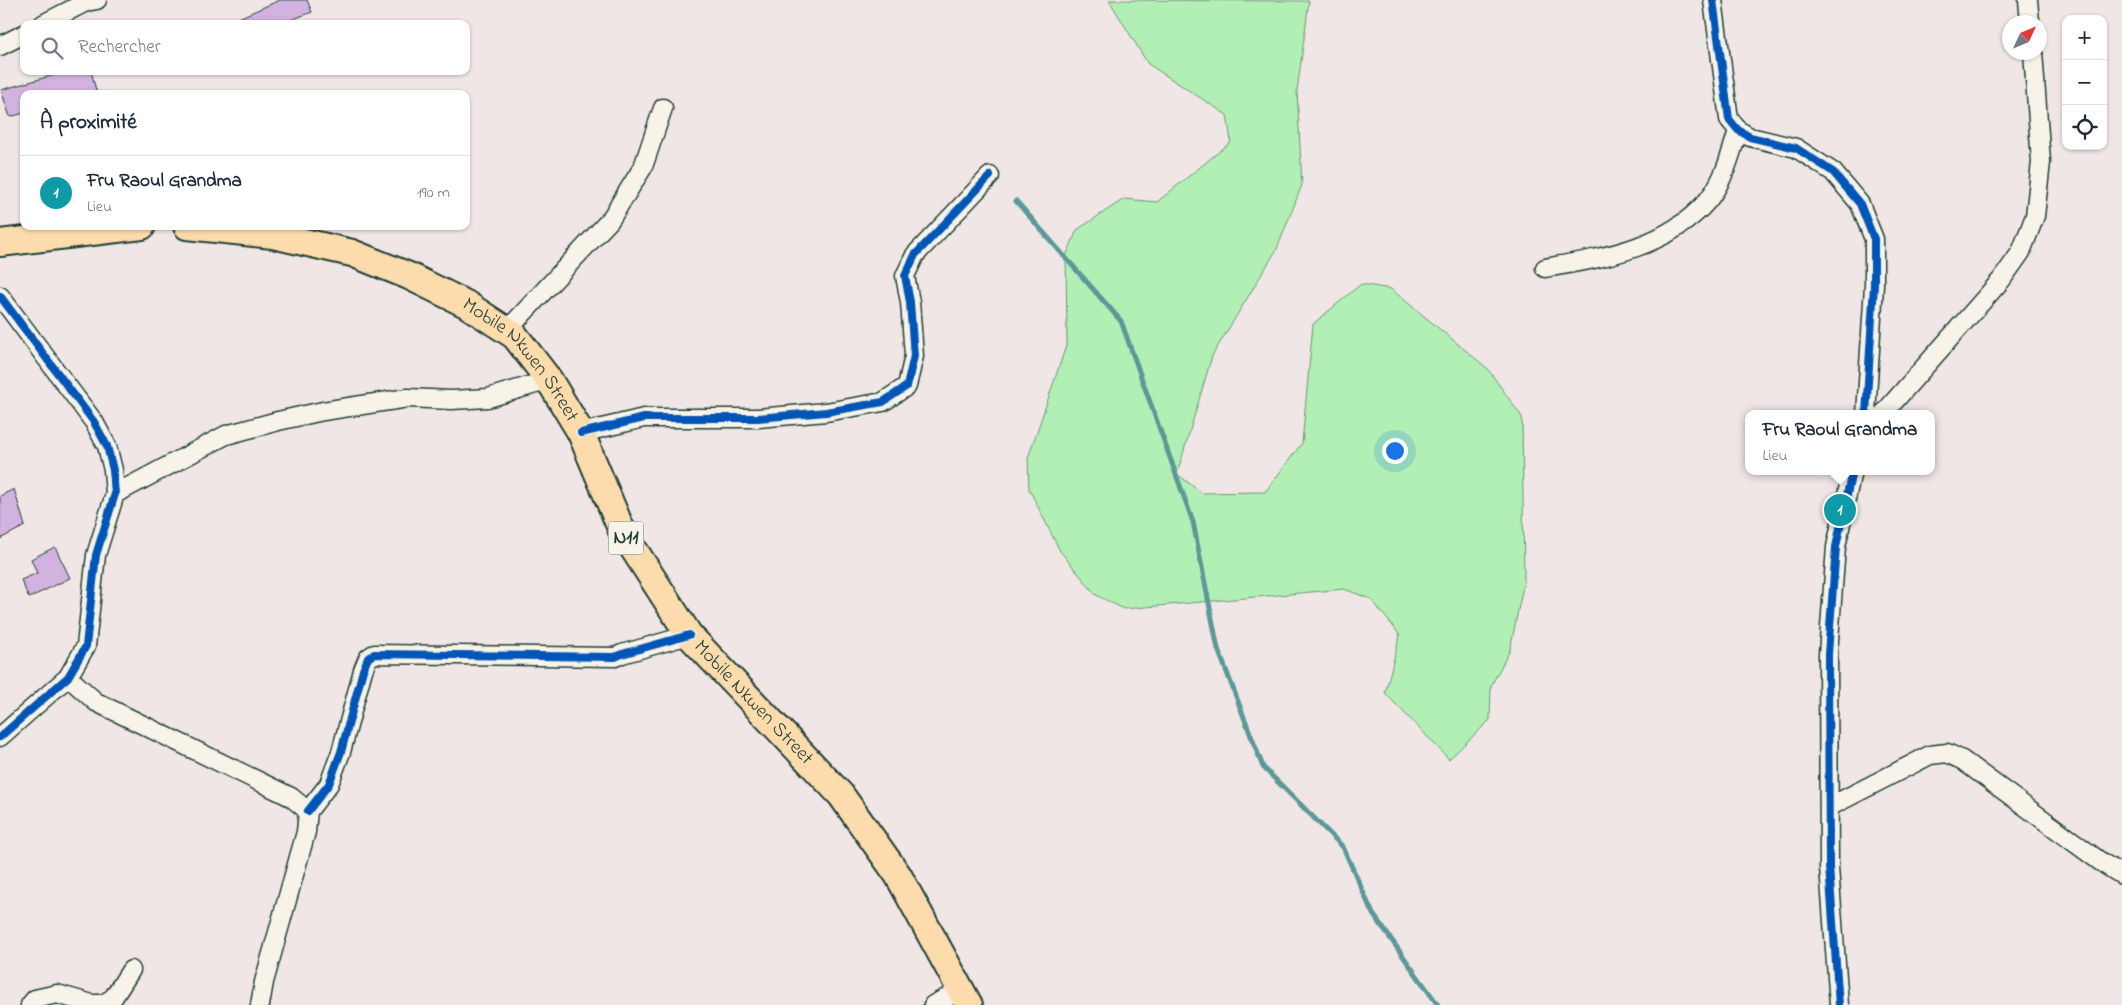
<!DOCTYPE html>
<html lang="fr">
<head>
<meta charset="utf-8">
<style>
  :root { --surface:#fff; --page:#f2f2f3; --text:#1f2937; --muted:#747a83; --line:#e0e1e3; --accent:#db2777 }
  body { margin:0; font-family:"Indie Flower",sans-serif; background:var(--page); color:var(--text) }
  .controls { position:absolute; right:15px; top:15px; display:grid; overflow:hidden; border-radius:10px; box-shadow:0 1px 4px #0004 }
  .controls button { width:45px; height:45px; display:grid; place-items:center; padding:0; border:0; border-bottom:1px solid var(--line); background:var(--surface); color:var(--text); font:25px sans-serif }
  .compass { position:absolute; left:2002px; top:15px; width:45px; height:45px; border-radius:50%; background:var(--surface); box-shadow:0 1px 4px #0004; rotate:46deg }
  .you { position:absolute; left:1394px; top:450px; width:18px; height:18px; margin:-12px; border:4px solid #fff; border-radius:50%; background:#1a73e8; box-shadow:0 0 0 8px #1a73e833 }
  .badge { display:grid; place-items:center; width:32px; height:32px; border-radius:50%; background:var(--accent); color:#fff; font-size:16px; font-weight:700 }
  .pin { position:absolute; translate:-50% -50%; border:2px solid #fff; box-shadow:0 1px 5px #0006 }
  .popup { position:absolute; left:1745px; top:410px; width:190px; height:65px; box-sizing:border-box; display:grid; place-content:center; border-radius:10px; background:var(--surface); filter:drop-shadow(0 1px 4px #0005); font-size:16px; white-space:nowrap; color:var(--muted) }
  .popup b { font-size:19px; color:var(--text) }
  .popup::after { content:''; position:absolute; left:50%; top:100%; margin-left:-10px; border:10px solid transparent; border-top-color:var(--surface) }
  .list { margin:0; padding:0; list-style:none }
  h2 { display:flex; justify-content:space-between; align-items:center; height:65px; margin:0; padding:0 20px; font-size:21px }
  h2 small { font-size:16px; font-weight:400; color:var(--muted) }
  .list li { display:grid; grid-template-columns:32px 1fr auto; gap:15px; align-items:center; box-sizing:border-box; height:75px; padding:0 20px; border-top:1px solid var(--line) }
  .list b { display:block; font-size:19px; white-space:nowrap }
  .list p { margin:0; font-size:16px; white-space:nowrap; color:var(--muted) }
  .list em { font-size:16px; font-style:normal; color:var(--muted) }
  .icon { flex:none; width:28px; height:28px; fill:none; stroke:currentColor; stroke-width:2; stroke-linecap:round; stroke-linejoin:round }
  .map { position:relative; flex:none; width:2122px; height:1005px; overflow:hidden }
  .search { position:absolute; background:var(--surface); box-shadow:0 1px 4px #0004; left:20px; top:20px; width:450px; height:55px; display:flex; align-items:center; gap:12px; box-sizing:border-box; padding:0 18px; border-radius:10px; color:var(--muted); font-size:19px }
  .panel { position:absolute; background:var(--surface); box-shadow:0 1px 4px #0004; left:20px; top:90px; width:450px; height:140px; border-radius:10px }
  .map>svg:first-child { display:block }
  .green { fill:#b2efb5; stroke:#689674 }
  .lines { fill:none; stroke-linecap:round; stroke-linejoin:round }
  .stream { stroke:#5b9898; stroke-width:5 }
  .building { fill:#d2b3e0; stroke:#1f3d34 }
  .minor-casing { stroke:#1f3d34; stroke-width:21 }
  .highway-casing { stroke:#1f3d34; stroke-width:30 }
  .minor { stroke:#f7f3e8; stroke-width:18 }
  .highway { stroke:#fcdcac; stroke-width:26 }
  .cycleway-casing { stroke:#f7f3e8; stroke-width:11 }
  .cycleway { stroke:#0057b8; stroke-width:8 }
  .labels { text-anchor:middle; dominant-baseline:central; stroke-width:4.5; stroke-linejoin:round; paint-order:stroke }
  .shield { fill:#f7f3e8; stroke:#60746a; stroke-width:1 }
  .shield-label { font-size:19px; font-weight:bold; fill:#1f3d34 }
  .street-label { font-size:20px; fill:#1f3d34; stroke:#f7f3e8 }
</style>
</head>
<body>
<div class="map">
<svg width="2122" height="1005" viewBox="0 0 2122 1005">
  <rect width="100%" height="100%" fill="#f0e6e6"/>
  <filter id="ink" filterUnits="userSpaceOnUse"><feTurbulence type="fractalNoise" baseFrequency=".02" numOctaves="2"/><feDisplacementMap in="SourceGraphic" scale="10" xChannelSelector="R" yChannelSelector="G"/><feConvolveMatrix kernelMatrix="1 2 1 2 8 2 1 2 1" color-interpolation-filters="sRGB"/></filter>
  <g filter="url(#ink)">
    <path class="green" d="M 1109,0 L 1309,1 L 1297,91 L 1302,185 L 1277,249 L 1212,356 L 1177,474 L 1202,493 L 1265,492 L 1302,443 L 1313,324 L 1361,284 L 1391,289 L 1487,368 L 1522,417 L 1524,581 L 1510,650 L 1491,686 L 1490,720 L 1449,759 L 1385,693 L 1400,635 L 1371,599 L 1344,589 L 1124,609 L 1096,595 L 1060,551 L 1029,489 L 1028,458 L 1067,343 L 1066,256 L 1077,230 L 1124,199 L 1157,202 L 1231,142 L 1227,115 L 1148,64 Z"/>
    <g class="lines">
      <path class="stream" d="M 1016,201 L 1121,321 L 1193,522 L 1218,649 L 1263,767 L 1343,847 L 1373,914 L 1438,1005"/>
    </g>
    <path class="building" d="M 280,0 L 307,0 L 312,12 L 280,24 L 225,24 Z
      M 68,71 L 91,71 L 97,94 L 24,94 L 24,113 L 10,117 L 1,90 Z
      M 14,489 L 25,526 L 0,539 L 0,496 Z
      M 55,547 L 70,578 L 29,598 L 21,580 L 37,573 L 31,559 Z"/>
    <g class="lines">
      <defs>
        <path id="minor" d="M 1713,0 L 1729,119 L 1738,130 L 1750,137 L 1796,148 L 1833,172 L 1860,204 L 1874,239 L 1874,285 L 1866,414
          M 2028,0 L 2030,22
          M 43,24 L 86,2 L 97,0
          M 0,46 L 24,34
          M 1545,268 C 1602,258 1668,248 1708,200 C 1724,181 1731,154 1738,130
          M 0,296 L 94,422 L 107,446 L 113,470 L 115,494 L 96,555 L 86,646 L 68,677 L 0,737
          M 515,336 L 514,323 L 610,220 L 643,167 L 663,108
          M 1883,414 L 2002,279 L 2021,252 L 2035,216 L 2041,162 L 2033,52
          M 581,433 L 644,418 L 758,418 L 826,412 L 883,402 L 907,386 L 914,356 L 910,302 L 905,276 L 915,255 L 990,176
          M 115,494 L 226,435 L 278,421 L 323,411 L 408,398 L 451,400 L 488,398 L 549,380
          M 68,677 L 96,702 L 291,797 L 308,811 L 306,832 L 264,982 L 260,1005
          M 1829,807 L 1930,755 L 1947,753 L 1962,760 L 2101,862 L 2122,875
          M 308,811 L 329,784 L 341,752 L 363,670 L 368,658 L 374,654 L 615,657 L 622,654 L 689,635
          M 30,1005 L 35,999 L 57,994 L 92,1004 L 103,1004 L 113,998 L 131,970
          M 933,1005 L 961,990
          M 1839,1005 L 1829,867 L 1828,654 L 1836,547 L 1852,471"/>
        <g id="highway">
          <path id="s1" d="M 187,226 L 273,235 L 352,253 L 409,276 L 466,304 L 515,336 L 549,380 L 581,433 L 622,531 L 689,635 L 841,795 L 898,875 L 969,1005"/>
          <path d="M 0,243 L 142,226"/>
        </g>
      </defs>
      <use href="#minor" class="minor-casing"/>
      <use href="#highway" class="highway-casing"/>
      <use href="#minor" class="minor"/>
      <use href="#highway" class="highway"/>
      <defs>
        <path id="cycleway" d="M 1713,0 L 1729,119 L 1738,130 L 1750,137 L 1796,148 L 1833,172 L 1860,204 L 1874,239 L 1874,285 L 1866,414
          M 0,296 L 94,422 L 107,446 L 113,470 L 115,494 L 96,555 L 86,646 L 68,677 L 0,737
          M 581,433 L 644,418 L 758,418 L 826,412 L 883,402 L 907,386 L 914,356 L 910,302 L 905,276 L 915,255 L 990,176
          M 308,811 L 329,784 L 341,752 L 363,670 L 368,658 L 374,654 L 615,657 L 622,654 L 689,635
          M 1839,1005 L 1829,867 L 1828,654 L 1836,547 L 1852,471"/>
      </defs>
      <use href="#cycleway" class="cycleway-casing"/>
      <use href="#cycleway" class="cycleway"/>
    </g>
  </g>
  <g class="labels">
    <rect class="shield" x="608.5" y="521.5" width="35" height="33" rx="4"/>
    <g class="shield-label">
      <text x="626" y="538">N11</text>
    </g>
    <g class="street-label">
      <text stroke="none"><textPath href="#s1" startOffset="372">Mobile Nkwen Street</textPath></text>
      <text stroke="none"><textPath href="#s1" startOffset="792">Mobile Nkwen Street</textPath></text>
    </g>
  </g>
</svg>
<div class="controls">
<button>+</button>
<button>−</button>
<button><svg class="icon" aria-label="locate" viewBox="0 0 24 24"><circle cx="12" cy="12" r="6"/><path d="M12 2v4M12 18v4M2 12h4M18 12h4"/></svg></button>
</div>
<svg class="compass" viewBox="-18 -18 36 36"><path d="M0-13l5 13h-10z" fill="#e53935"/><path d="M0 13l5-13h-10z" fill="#747a83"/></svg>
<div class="you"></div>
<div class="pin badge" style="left:1840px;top:510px;background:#0f9aa8">1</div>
<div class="popup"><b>Fru Raoul Grandma</b>Lieu</div>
<div class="search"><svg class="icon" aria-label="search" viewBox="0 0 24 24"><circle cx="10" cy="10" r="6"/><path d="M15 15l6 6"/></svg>Rechercher</div>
<section class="panel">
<h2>À proximité<small></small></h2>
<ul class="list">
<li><span class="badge" style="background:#0f9aa8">1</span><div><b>Fru Raoul Grandma</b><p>Lieu</p></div><em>190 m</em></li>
</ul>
</section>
</div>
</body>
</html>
